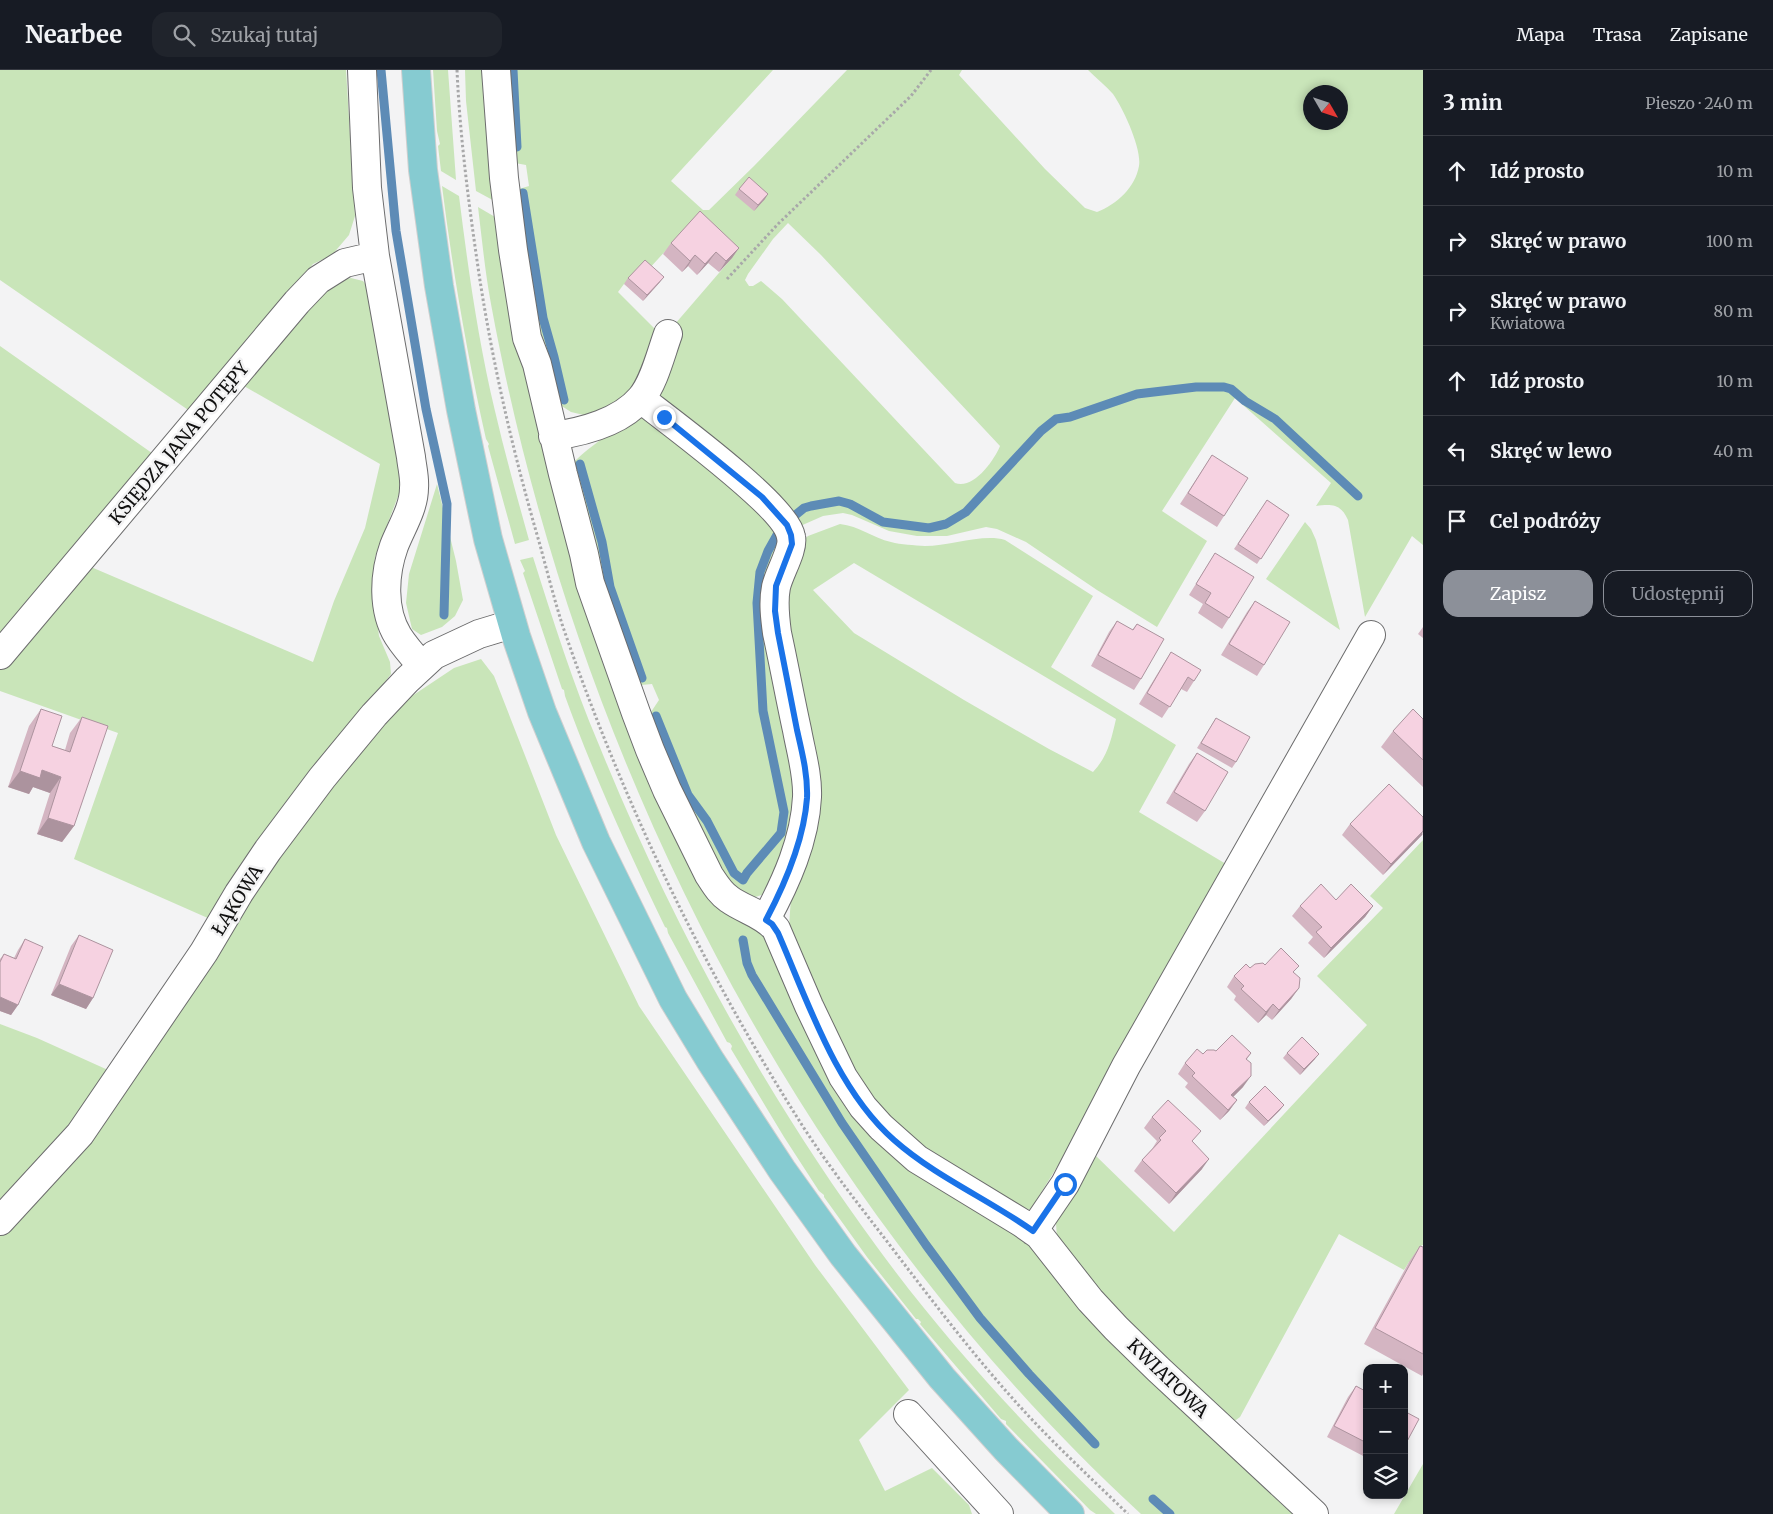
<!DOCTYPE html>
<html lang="pl">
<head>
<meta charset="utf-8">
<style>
  :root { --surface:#171b24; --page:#20242c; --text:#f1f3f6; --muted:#9ea1a6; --line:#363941; --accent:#8c9099 }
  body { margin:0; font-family:Merriweather,serif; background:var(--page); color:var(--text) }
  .controls { position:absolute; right:15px; bottom:15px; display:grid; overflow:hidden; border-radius:10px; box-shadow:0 2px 8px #0003 }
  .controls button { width:45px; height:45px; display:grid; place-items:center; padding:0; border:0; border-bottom:1px solid var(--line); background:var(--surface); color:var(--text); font:25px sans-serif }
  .compass { position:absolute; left:1303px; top:15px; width:45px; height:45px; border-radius:50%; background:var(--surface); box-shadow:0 2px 8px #0003; rotate:129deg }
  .stop { position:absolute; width:15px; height:15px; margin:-11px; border:4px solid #1a73e8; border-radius:50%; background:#fff }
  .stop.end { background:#1a73e8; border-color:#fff; box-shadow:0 1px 5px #0008 }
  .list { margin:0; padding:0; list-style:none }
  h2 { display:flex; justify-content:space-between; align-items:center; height:65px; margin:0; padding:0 20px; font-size:21px }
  h2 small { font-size:16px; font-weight:400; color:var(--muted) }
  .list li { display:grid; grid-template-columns:32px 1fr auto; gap:15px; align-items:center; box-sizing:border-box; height:70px; padding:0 20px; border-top:1px solid var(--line) }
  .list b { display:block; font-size:19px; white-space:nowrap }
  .list p { margin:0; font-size:16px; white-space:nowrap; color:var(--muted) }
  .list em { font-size:16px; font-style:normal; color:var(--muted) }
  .actions { display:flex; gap:10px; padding:15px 20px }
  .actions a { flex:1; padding:11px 0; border:1px solid var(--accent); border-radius:15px; text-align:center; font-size:18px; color:var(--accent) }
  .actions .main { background:var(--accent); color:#fff }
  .icon { flex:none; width:28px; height:28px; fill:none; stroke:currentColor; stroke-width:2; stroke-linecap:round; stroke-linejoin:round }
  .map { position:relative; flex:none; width:1423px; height:1444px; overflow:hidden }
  header { display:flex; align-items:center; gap:30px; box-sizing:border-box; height:70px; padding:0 25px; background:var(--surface); border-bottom:1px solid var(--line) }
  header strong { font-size:24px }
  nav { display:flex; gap:28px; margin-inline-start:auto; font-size:18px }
  .search { width:350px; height:45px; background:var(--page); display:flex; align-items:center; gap:12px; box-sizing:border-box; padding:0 18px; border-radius:15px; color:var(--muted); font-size:19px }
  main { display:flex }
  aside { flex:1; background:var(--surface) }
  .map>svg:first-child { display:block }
  .green { fill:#c9e5b9; fill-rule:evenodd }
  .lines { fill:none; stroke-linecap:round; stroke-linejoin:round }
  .stream { stroke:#5d8bb6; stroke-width:9 }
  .minor-casing { stroke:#6c6c6d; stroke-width:30 }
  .major-casing { stroke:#cfcfcf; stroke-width:30 }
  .path { stroke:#a8a8a9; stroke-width:3; stroke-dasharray:2.5 2.5; stroke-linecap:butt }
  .minor { stroke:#fff; stroke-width:28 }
  .major { stroke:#86cbd1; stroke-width:28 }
  .wall { fill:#d4b5c2 }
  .shaded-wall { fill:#ac939e }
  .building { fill:#f6d2e1; stroke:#ac939e }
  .route { stroke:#1a73e8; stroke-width:6 }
  .labels { text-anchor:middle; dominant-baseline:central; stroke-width:5; stroke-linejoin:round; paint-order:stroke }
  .street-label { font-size:18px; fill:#111; stroke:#f3f3f4 }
</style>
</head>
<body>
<header>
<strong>Nearbee</strong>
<div class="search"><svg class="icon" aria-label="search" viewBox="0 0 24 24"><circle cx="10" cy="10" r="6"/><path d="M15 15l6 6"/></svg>Szukaj tutaj</div>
<nav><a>Mapa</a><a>Trasa</a><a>Zapisane</a></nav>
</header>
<main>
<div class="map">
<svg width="1423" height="1444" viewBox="0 0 1423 1444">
  <rect width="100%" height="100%" fill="#f3f3f4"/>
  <path class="green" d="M 0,0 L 346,0 L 355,146 L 349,165 L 332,185 L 313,194 L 270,246 L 194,344 L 0,210 Z
    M 433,0 L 448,0 L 456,110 L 441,101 L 438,76 L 440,74 L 437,61 Z
    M 465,0 L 487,0 L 500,134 L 476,121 L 466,31 Z
    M 503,0 L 773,0 L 671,111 L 703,140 L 709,140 L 754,96 L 847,0 L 962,0 L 959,5 L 1045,99 L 1085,138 L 1097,142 C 1117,134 1135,118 1139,96 C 1142,79 1123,38 1113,24 C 1106,16 1096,8 1088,0 L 1423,0 L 1423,475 L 1412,466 L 1365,547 L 1348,450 C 1341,434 1332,434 1316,436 L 1331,413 L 1235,328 L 1162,441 L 1207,471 L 1157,557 L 1097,520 L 1026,472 L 997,459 L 986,457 L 947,466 L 917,466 L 889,461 L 852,445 L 843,443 L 823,446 L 798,457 L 653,332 L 675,254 L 731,189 L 692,152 L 647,201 L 624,214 L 618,222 L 661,265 L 646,297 L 626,329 L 588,346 L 571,342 L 557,333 L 538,271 L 519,119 L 529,116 L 526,95 L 515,93 ZM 1310,22 L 1340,22 L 1340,52 L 1310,52 ZM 788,153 L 821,185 L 1000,376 C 994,391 973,420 955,413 L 782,229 L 761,211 L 753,216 L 749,216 L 745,210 L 748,204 L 773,169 Z
    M 442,116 L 459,126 C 468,198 478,270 495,341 C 505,384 517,427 529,470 L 515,474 L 488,376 L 489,374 L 486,369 C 467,284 453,203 442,116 Z
    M 478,137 L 502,151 L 607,587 L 747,851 L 767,869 L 833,1010 L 1021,1162 L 1303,1444 L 1141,1444 C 798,1127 575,690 491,234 C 485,202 482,169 478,137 Z
    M 351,208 L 363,211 L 370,220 L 400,397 L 400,421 L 375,487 L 373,520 L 379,566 L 390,592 L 391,604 L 210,849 L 74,789 L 118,663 L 0,621 L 0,598 L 84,494 L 313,592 L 334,531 L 365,458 L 380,394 L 237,312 L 331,213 Z
    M 0,276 L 159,388 L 0,574 Z
    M 643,343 L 780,458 L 782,617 L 798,750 L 765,824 L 752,828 L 736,821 L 722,800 L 696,749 L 685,736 L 649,645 L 659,630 L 652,614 L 641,615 L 612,555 L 571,395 C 594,372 615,360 643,343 Z
    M 437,414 L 456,491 L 463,530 L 455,546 L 442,557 L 421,565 L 412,559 L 406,533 L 409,504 Z
    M 1305,452 L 1311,459 L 1316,470 L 1340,560 L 1266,509 Z
    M 840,454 C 859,456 873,468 891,472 C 901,475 914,475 925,476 C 950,476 984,463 1005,470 L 1093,526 L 1051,597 L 1176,675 L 1139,742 L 1226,794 L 1084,1053 L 1031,1139 L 1026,1140 L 918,1077 L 853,1007 L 789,857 L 791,827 L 804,775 L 783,560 L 785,509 L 801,472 L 808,466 ZM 854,493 L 1116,649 C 1111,670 1108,686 1093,702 L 1049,679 L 964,630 L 854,563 L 813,520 Z
    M 533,487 C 553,550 573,614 599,675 C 671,852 763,1022 877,1177 C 947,1273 1030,1362 1115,1444 L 1096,1444 L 1090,1440 L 1006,1354 L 1006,1351 L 1001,1349 L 920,1254 L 921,1252 L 918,1249 L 916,1249 L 867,1187 L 824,1127 L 824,1125 L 819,1121 L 784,1067 L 731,979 L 732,976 L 730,973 L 727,972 L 668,863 L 667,858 L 665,857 C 628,780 594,706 565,626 L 564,620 L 562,619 L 523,503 L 525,501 L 520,490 Z
    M 481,589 L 494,606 L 556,765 L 639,936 L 815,1195 L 909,1320 L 859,1370 L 885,1421 L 932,1398 L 969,1435 L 972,1444 L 0,1444 L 0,1161 L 355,683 L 412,626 L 454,598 Z
    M 1423,770 L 1423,1175 L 1422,1175 L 1412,1193 L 1409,1192 L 1404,1200 L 1339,1164 L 1240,1347 L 1232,1353 L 1101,1230 L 1057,1169 L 1056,1153 L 1061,1138 L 1094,1084 L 1174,1162 L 1367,955 L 1317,906 L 1383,838 L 1370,826 Z
    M 0,954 L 37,968 L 108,1000 L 79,1042 L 42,1087 L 0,1129 Z
    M 1423,1394 L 1423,1444 L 1394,1444 Z"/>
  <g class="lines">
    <path class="stream" d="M 381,0 L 396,161 L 426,339 L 447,434 L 444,545
      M 513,0 L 517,77
      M 523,123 L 543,248 L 554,287 L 564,330
      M 580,394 L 602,472 L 610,517 L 642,608
      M 793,447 L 804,438 L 811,436 L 839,431 L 850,434 L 883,452 L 929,458 L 946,454 L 966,442 L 1041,361 L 1056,349 L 1070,347 L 1137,324 L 1196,317 L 1224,317 L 1231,319 L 1245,331 L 1275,349 L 1358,426
      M 656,646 L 688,725 L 707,751 L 734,803 L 743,810 L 747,803 L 781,763 L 784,742 L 763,641 L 757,533 L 760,502 L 768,481 L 777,465
      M 743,870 L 747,893 L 752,905 L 842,1053 L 926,1175 L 980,1248 L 1029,1304 L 1095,1374
      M 1153,1429 L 1170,1444"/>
    <defs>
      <path id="minor" d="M 362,0 L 367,118 L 375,186 L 411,387 C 412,397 415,408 414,418 C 414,438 401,458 394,476 C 384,504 382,540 398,566 C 405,577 414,587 422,596
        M 496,0 L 504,108 L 513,180 L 527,268 L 537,294 L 563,404 L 584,484 L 590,513 L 636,643 L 650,680 L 667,720 L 709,805 C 715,814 720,823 729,829 C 744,840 764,844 776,859 L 809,936 L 843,1007 L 863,1037 L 881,1057 L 917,1089 L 1022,1153 L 1039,1165 L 1090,1230 L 1116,1258 L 1158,1299 L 1314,1444
        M 641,329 C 669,351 787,437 791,467 C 794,479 779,503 776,517 C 773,532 775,548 777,563 C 784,595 790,628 797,660 C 801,682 808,705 807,727 C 805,770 786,812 766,849
        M 553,366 C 582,362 621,352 641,328 C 654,313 661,283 668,264
        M 0,585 L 297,232 L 318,210 L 345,193 L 375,186
        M 0,1151 L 80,1064 L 204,882 L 239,823 L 268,780 L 322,708 L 374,645 L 407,610 L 434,585 L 479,564 L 512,554
        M 1033,1161 L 1065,1114 L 1126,996 L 1371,565
        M 908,1344 L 999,1444"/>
      <path id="major" d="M 416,0 L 423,100 L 439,216 L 461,340 L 488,469 L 516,566 L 542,642 L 596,772 L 673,929 L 710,990 L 782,1100 L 843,1185 L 942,1308 L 1006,1379 L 1070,1444"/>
    </defs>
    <use href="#minor" class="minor-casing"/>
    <use href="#major" class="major-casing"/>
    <path class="path" d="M 457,0 C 460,68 469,136 479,204 C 493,296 514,386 540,475 C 547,501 554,528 562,554 C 622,730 703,899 802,1055 C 829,1097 859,1135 889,1174 C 937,1237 985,1301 1040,1358 C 1068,1387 1098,1415 1128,1444
      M 727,209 L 778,154 L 911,26 L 931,0"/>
    <use href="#minor" class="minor"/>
    <use href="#major" class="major"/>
  </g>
  <path class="wall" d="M 739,119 L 765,129 L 754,141 L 735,125 Z
    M 671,173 L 739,178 L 732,188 L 719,202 L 708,193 L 697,205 L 688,196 L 682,202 L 663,184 Z
    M 628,208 L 660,212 L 643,231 L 624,214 Z
    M 1212,385 L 1224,446 L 1217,457 L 1180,434 Z
    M 1267,430 L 1289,445 L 1257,494 L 1234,479 Z
    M 1215,483 L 1229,548 L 1222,559 L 1198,543 L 1203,534 L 1189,525 Z
    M 1255,531 L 1264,595 L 1257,606 L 1221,585 L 1247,542 Z
    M 1117,551 L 1132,560 L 1137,554 L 1141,609 L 1134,620 L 1091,596 L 1109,562 Z
    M 1423,557 L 1423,568 L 1418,564 Z
    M 1171,582 L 1194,611 L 1187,622 L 1181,619 L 1162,648 L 1139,634 L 1164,593 Z
    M 41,639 L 52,676 L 65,680 L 70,663 L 82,647 L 74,756 L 62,772 L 37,764 L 50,723 L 33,717 L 29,724 L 8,717 L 29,656 Z
    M 1216,648 L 1236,692 L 1232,698 L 1197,678 Z
    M 1423,649 L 1423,717 L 1381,677 L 1393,661 Z
    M 1197,683 L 1205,741 L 1197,752 L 1166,733 L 1189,694 Z
    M 1350,754 L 1423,764 L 1383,805 L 1342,765 Z
    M 1336,830 L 1373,836 L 1365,847 L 1324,888 L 1308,873 L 1313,867 L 1292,846 L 1300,836 Z
    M 79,865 L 93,928 L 86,939 L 51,925 L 71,876 Z
    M 25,869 L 18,935 L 11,945 L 0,941 L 0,889 L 4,884 L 14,888 L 18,880 Z
    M 1265,895 L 1295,903 L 1299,918 L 1291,929 L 1272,950 L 1266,945 L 1258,953 L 1234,930 L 1236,926 L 1227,917 L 1234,906 Z
    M 1216,981 L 1251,983 L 1247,989 L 1243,1017 L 1233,1027 L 1237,1030 L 1229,1041 L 1220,1050 L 1185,1017 L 1188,1013 L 1178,1004 L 1185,993 L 1203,984 Z
    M 1287,983 L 1315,989 L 1300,1005 L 1283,988 Z
    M 1249,1032 L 1284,1035 L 1280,1040 L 1264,1056 L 1245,1038 Z
    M 1152,1047 L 1193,1073 L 1202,1099 L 1169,1134 L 1134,1101 L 1142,1090 L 1152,1079 L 1157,1071 L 1144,1058 Z
    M 1420,1176 L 1423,1177 L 1423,1304 L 1422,1306 L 1364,1274 L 1409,1192 Z
    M 1356,1316 L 1367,1322 L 1367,1388 L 1327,1367 L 1348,1327 Z"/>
  <path class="shaded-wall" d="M 768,124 L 765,129 L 754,141 L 758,135 Z
    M 739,178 L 732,188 L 719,202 L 726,191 Z
    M 716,182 L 708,193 L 697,205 L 705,194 Z
    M 695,185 L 688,196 L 682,202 L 690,191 Z
    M 664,207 L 660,212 L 643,231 L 647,225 Z
    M 42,700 L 61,707 L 50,723 L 33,717 L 29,724 L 8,717 L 20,701 Z
    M 48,748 L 74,756 L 62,772 L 37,764 Z
    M 1423,761 L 1422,765 L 1383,805 L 1391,794 Z
    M 1373,836 L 1365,847 L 1324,888 L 1331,878 Z
    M 59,914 L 93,928 L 86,939 L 51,925 Z
    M 1299,918 L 1291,929 L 1272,950 L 1279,940 Z
    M 0,927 L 18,935 L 11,945 L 0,941 Z
    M 1273,934 L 1266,945 L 1258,953 L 1266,942 Z
    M 1319,984 L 1315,989 L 1300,1005 L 1304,999 Z
    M 1251,1006 L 1243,1017 L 1224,1036 L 1231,1025 Z
    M 1237,1030 L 1229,1041 L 1220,1050 L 1228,1040 Z
    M 1284,1035 L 1280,1040 L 1264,1056 L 1268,1051 Z
    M 1209,1089 L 1202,1099 L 1169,1134 L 1176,1123 Z"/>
  <path class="building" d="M 749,107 L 768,124 L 758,135 L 739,119 Z
    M 700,141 L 739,178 L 726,191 L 716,182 L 705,194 L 695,185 L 690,191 L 671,173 Z
    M 645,190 L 664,207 L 647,225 L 628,208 Z
    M 1212,385 L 1248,408 L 1224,446 L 1188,423 Z
    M 1267,430 L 1289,445 L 1261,489 L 1238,474 Z
    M 1215,483 L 1254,507 L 1229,548 L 1205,533 L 1211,523 L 1196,514 Z
    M 1255,531 L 1290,552 L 1264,595 L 1229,574 Z
    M 1117,551 L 1133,560 L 1137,554 L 1164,569 L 1141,609 L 1098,585 Z
    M 1171,582 L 1201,600 L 1194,611 L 1188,607 L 1170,637 L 1147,623 Z
    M 41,639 L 62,646 L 52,676 L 70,682 L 82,647 L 108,656 L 74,756 L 48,748 L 61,707 L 42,700 L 40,708 L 20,701 Z
    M 1413,639 L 1423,649 L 1423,690 L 1393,661 Z
    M 1216,648 L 1250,667 L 1236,692 L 1201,673 Z
    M 1197,683 L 1228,702 L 1205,741 L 1174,722 Z
    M 1389,714 L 1423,747 L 1423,761 L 1391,794 L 1350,754 Z
    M 1321,814 L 1336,830 L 1351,814 L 1373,836 L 1331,878 L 1316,862 L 1322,857 L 1300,836 Z
    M 79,865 L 113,880 L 93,928 L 59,914 Z
    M 25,869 L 43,877 L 18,935 L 0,927 L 0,892 L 4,884 L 16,889 Z
    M 1281,878 L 1299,896 L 1293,902 L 1300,908 L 1299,918 L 1279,940 L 1273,934 L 1266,942 L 1241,919 L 1244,916 L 1234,906 L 1246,894 L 1250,898 L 1255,894 L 1263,893 L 1265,895 Z
    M 1232,965 L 1251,983 L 1246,989 L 1251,993 L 1251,1006 L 1231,1025 L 1237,1030 L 1228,1040 L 1192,1006 L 1195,1003 L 1185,993 L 1197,979 L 1203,984 L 1207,980 L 1214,980 L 1216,981 Z
    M 1302,967 L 1319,984 L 1304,999 L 1287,983 Z
    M 1265,1016 L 1284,1035 L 1268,1051 L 1249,1032 Z
    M 1168,1030 L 1201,1061 L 1192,1071 L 1209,1089 L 1176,1123 L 1142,1090 L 1161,1070 L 1159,1068 L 1166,1061 L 1152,1047 Z
    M 1420,1176 L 1423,1177 L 1423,1284 L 1375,1258 Z
    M 1356,1316 L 1367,1322 L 1367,1373 L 1334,1356 Z
    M 1404,1341 L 1419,1349 L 1404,1377 Z"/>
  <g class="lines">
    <path class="route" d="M 664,347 L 762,427 L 787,455 L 791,465 L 792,474 L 776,516 L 775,541 L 778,563 C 784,595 791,628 797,660 C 802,682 808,705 807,728 C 804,770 786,812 766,850 L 772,854 L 778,863 C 808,932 836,1019 894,1070 C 936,1107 988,1129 1033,1161 L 1065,1114"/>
  </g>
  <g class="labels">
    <g class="street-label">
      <text transform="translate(179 373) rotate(-50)">KSIĘDZA JANA POTĘPY</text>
      <text transform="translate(237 830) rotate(-58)">ŁĄKOWA</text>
      <text transform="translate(1168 1308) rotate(44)">KWIATOWA</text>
    </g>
  </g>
</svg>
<div class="controls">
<button>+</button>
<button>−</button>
<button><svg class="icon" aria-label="layers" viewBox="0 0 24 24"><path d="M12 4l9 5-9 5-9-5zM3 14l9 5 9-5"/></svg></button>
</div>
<svg class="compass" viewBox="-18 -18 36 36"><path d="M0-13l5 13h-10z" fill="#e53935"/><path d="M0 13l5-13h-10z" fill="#9ea1a6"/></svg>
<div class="stop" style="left:1065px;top:1114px"></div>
<div class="stop end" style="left:664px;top:347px"></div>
</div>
<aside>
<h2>3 min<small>Pieszo · 240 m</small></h2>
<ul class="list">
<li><svg class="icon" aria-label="ahead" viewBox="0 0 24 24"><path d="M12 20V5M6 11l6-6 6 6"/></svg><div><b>Idź prosto</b></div><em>10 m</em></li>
<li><svg class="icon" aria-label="right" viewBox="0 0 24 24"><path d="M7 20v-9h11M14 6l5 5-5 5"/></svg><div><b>Skręć w prawo</b></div><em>100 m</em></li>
<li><svg class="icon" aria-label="right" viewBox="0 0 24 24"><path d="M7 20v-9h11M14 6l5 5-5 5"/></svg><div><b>Skręć w prawo</b><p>Kwiatowa</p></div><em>80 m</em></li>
<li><svg class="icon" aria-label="ahead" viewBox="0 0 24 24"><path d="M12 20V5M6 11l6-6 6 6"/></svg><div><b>Idź prosto</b></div><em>10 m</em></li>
<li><svg class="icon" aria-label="left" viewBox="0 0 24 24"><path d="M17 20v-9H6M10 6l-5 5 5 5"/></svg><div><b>Skręć w lewo</b></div><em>40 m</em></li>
<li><svg class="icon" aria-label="arrive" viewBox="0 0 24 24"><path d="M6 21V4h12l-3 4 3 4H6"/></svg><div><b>Cel podróży</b></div></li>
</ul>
<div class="actions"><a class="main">Zapisz</a><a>Udostępnij</a></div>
</aside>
</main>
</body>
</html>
